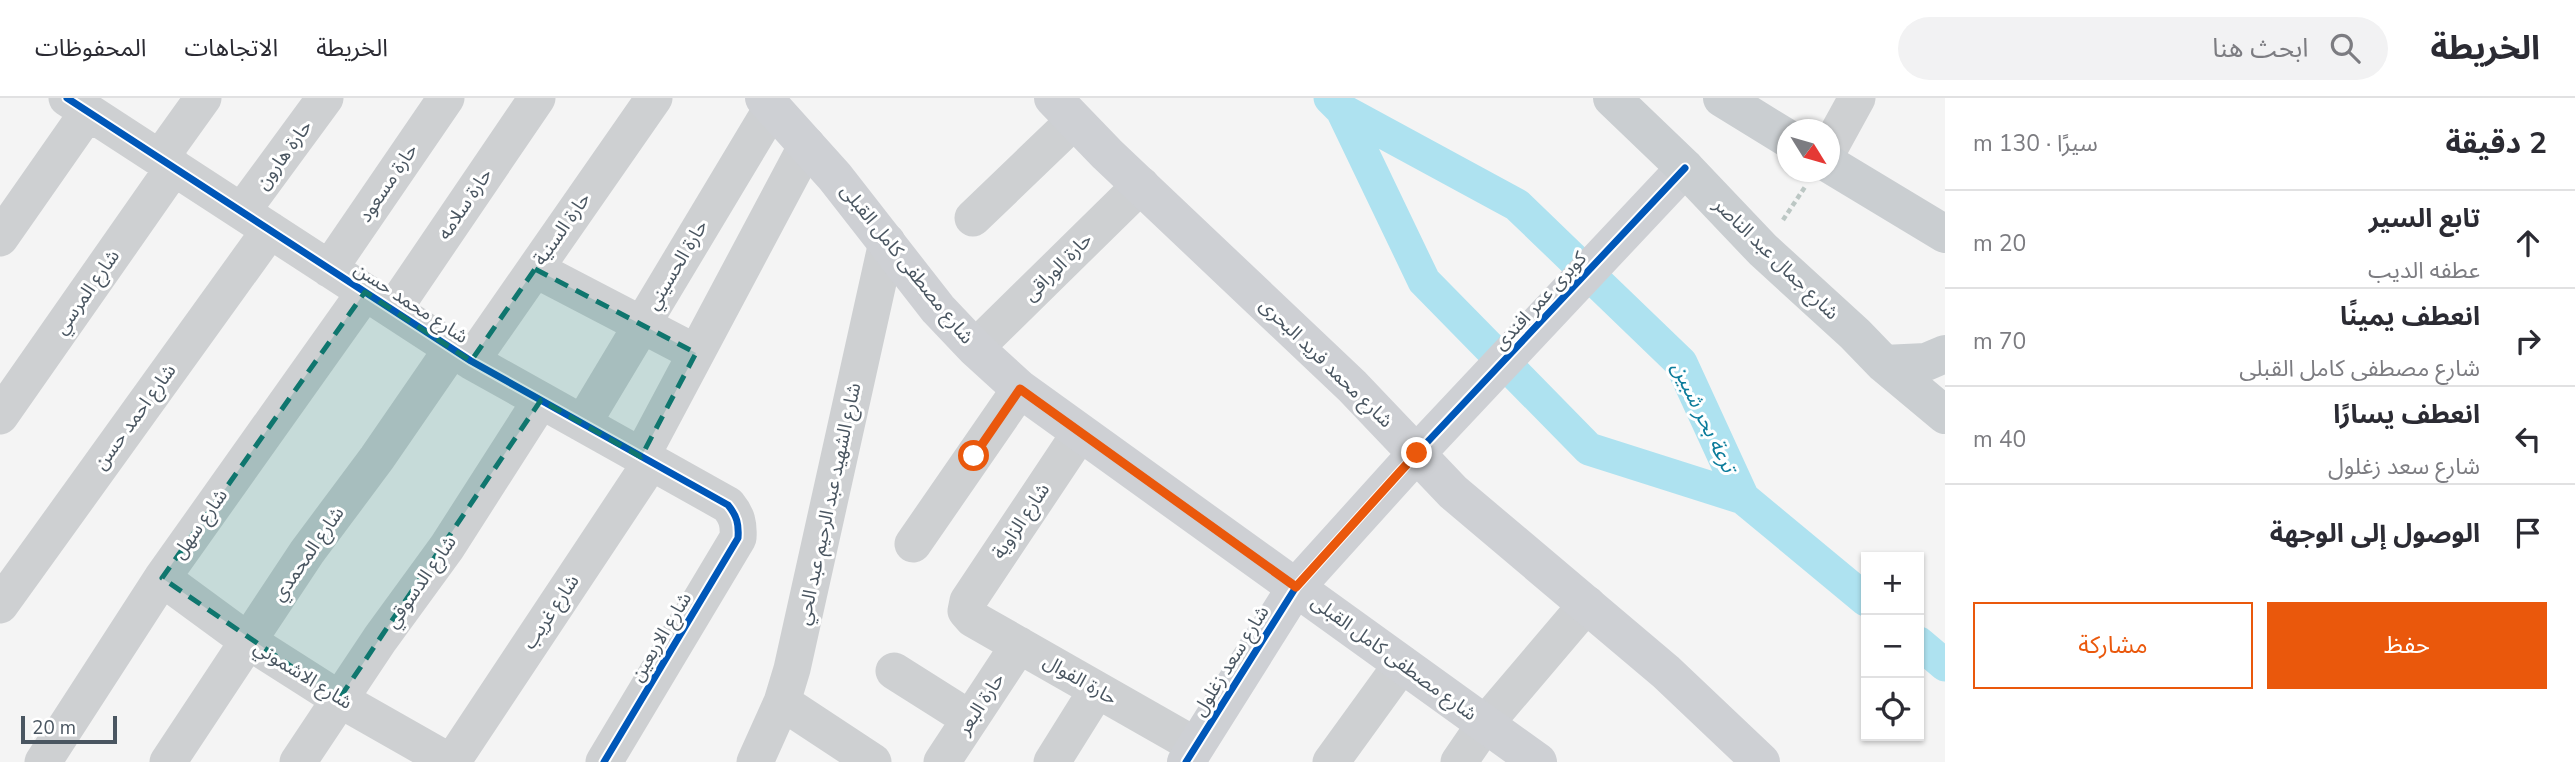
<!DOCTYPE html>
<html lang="ar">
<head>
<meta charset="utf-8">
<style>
  :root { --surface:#fff; --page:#f2f2f3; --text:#2b2b33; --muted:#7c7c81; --line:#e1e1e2; --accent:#ea580c }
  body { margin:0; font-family:"Nunito Sans","Noto Sans Arabic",sans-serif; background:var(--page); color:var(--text); direction:rtl }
  .controls { position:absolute; right:21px; bottom:21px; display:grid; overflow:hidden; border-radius:0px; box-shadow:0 2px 5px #0004 }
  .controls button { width:63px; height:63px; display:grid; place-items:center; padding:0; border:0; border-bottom:2px solid var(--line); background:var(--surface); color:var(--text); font:35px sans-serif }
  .compass { position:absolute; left:1777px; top:21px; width:63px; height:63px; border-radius:50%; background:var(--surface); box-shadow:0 2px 5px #0004; rotate:127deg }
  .scale { position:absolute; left:21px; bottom:18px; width:96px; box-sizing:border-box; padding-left:7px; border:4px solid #4a5661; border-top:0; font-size:19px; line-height:24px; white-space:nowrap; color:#4a5661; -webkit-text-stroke:5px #fff; paint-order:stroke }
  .stop { position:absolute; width:21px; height:21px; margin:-16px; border:5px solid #ea580c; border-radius:50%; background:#fff }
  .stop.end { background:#ea580c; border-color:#fff; box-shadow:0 2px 7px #0008 }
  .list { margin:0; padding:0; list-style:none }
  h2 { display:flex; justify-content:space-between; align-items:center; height:91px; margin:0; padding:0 28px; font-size:30px }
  h2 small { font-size:23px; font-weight:400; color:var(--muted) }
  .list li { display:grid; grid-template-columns:46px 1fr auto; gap:21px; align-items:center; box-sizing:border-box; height:98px; padding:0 28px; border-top:2px solid var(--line) }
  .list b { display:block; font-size:26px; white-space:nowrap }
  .list p { margin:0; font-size:23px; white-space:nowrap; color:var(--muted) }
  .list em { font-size:23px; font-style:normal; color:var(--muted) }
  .actions { display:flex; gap:14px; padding:21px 28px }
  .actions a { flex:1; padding:16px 0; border:2px solid var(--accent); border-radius:0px; text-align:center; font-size:24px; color:var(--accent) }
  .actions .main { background:var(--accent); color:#fff }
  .icon { flex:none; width:38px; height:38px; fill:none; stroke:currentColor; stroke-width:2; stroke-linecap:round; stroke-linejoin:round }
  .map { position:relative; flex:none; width:1945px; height:664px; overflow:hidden; direction:ltr }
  header { display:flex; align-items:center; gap:42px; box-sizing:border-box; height:98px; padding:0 35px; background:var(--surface); border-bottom:2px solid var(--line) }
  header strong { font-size:33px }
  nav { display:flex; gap:38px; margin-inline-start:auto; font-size:24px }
  .search { width:490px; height:63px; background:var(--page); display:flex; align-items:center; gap:18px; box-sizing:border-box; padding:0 24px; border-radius:38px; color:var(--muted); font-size:26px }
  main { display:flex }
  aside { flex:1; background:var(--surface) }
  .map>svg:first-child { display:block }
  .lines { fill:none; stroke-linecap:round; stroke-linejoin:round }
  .canal { stroke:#aee2f0; stroke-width:33 }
  .path { stroke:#bcc7c4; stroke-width:4.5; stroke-dasharray:5 3.5; stroke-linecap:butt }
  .street { stroke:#ced0d2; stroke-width:37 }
  .secondary { stroke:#ced0d4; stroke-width:38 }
  .primary { stroke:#caced1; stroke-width:38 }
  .cycleway-casing { stroke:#fff; stroke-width:11 }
  .cycleway { stroke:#0057b8; stroke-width:7 }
  .route { stroke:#ea580c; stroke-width:9 }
  .marked { fill:#0f766e; fill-opacity:0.2; stroke:#0f766e; stroke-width:5; stroke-dasharray:14 9; stroke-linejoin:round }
  .labels { text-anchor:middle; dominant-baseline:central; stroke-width:6; stroke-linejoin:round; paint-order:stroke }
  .street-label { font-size:19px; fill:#4a5661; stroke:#fff }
  .water-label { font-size:21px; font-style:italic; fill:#0c7c9b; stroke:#fff }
</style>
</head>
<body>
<header>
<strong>الخريطة</strong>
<div class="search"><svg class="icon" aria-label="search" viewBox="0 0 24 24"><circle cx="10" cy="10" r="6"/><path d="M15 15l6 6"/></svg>ابحث هنا</div>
<nav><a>الخريطة</a><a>الاتجاهات</a><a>المحفوظات</a></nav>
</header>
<main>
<aside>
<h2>2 دقيقة<small>سيرًا · 130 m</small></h2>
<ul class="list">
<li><svg class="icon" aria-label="ahead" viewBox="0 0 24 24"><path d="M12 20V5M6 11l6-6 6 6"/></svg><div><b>تابع السير</b><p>عطفه الديب</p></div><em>20 m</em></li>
<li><svg class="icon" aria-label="right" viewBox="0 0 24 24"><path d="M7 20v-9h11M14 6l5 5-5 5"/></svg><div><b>انعطف يمينًا</b><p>شارع مصطفى كامل القبلى</p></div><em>70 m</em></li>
<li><svg class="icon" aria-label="left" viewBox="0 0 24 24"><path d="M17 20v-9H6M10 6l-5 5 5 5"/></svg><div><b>انعطف يسارًا</b><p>شارع سعد زغلول</p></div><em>40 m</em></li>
<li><svg class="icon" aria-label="arrive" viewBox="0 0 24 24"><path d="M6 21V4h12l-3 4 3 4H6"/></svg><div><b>الوصول إلى الوجهة</b></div></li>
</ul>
<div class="actions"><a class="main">حفظ</a><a>مشاركة</a></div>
</aside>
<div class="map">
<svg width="1945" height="664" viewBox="0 0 1945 664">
  <rect width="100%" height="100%" fill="#f4f4f4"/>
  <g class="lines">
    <path class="canal" d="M 1330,0 L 1342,12 L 1517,107 L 1681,265 L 1743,400 L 1866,502
      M 1342,12 L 1424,183 L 1589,351 L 1743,400
      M 1919,545 L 1945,567"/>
    <path class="path" d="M 1783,122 L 1805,89"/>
    <path class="street" d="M 67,0 L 471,263 L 728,407 C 737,418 739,426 738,440 L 604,664
      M 1829,51 L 1857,0
      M 160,60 L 203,0
      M 242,113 L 325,0
      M 973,120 L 1074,23
      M 0,140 L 88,14
      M 329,171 L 446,0
      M 535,171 L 696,255
      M 393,212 L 537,0
      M 975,250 L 1141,87
      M 471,263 L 654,0
      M 0,318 L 174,69
      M 583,325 L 772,10
      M 1080,335 L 968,503 L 966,513 L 973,521 L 1196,648
      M 641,359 L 807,47
      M 913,446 L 1020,291
      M 162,480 L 248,543 L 339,601 L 450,664
      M 0,507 L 270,132
      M 894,573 L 970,621
      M 782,604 L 873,664
      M 43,664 L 162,480 L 365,194
      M 168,664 L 307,454 L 377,360 L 452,251
      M 298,664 L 380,541 L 447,449 L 541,302
      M 452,664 L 651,364
      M 755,664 L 782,604 L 792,571 L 887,144
      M 942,664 L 1019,547
      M 1052,664 L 1097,592
      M 1331,664 L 1402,566
      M 1459,664 L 1485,626 L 1587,506"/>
    <path class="secondary" d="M 764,0 L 835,79 L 938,211 L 975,250 L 1020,291 L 1538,664
      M 1053,0 L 1107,56 L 1352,288 L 1453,394 L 1666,574 L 1761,664
      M 1186,664 L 1296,489 L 1417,355 L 1685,70"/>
    <path class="primary" d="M 1612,0 L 1685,70 L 1763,152 L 1855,236 L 1884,266 L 1945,317
      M 1722,0 L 1787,40
      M 1829,66 L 1945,136
      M 1884,266 L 1926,264 L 1945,256"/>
    <defs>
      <path id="cycleway" d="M 67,0 L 471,263 L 728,407 C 737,418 739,426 738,440 L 604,664
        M 1186,664 L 1296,489 L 1417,355 L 1685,70"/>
    </defs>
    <use href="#cycleway" class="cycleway-casing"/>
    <use href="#cycleway" class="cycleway"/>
  </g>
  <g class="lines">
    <path class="route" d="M 974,358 L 1020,291 L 1296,489 L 1417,355"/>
  </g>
  <path class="marked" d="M 535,171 L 696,255 L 641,359 L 541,302 L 339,601 L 162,480 L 365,194 L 471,263 Z"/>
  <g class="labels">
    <g class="street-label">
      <text transform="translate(284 57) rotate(-54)">حارة هارون</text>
      <text transform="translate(388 85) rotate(-56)">حارة مسعود</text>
      <text transform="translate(465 106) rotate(-56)">حارة سلامه</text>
      <text transform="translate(562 131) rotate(-55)">حارة السنية</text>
      <text transform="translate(1776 161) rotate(44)">شارع جمال عبد الناصر</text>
      <text transform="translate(907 166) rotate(51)">شارع مصطفى كامل القبلى</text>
      <text transform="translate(677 167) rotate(-59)">حارة الحسيني</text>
      <text transform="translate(1058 169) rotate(-45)">حارة الوراقى</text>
      <text transform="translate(87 194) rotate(-55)">شارع المرسي</text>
      <text transform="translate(1540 203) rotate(-47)">كوبرى عمر افندى</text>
      <text transform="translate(411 205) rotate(33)">شارع محمد حسن</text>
      <text transform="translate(1326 265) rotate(44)">شارع محمد فريد البحرى</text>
      <text transform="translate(135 319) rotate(-54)">شارع احمد حسن</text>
      <text transform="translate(829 406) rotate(-78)">شارع الشهيد عبد الرحيم عبد الحي</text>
      <text transform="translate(1021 423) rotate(-56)">شارع الزاوية</text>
      <text transform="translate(200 426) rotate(-55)">شارع سهل</text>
      <text transform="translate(308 456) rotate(-55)">شارع المحمدي</text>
      <text transform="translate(421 484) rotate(-55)">شارع الدسوقي</text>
      <text transform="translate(551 514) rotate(-56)">شارع غريب</text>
      <text transform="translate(661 539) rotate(-59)">شارع الاربعين</text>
      <text transform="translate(1394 560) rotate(36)">شارع مصطفى كامل القبلى</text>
      <text transform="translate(1231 563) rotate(-58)">شارع سعد زغلول</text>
      <text transform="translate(303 577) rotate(32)">شارع الاشموني</text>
      <text transform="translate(1080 582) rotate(30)">حارة الفوال</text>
      <text transform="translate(981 606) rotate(-57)">حارة البعر</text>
    </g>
    <g class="water-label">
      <text transform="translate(1704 319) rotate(64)">ترعة بحر شبين</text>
    </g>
  </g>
</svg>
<div class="controls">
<button>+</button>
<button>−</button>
<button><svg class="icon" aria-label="locate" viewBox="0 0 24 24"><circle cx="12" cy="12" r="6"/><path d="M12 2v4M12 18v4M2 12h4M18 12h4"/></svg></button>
</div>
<svg class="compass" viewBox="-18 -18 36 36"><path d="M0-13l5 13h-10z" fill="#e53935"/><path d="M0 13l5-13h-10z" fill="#7c7c81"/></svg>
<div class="scale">20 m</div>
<div class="stop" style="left:974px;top:358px"></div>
<div class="stop end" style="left:1417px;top:355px"></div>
</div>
</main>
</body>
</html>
